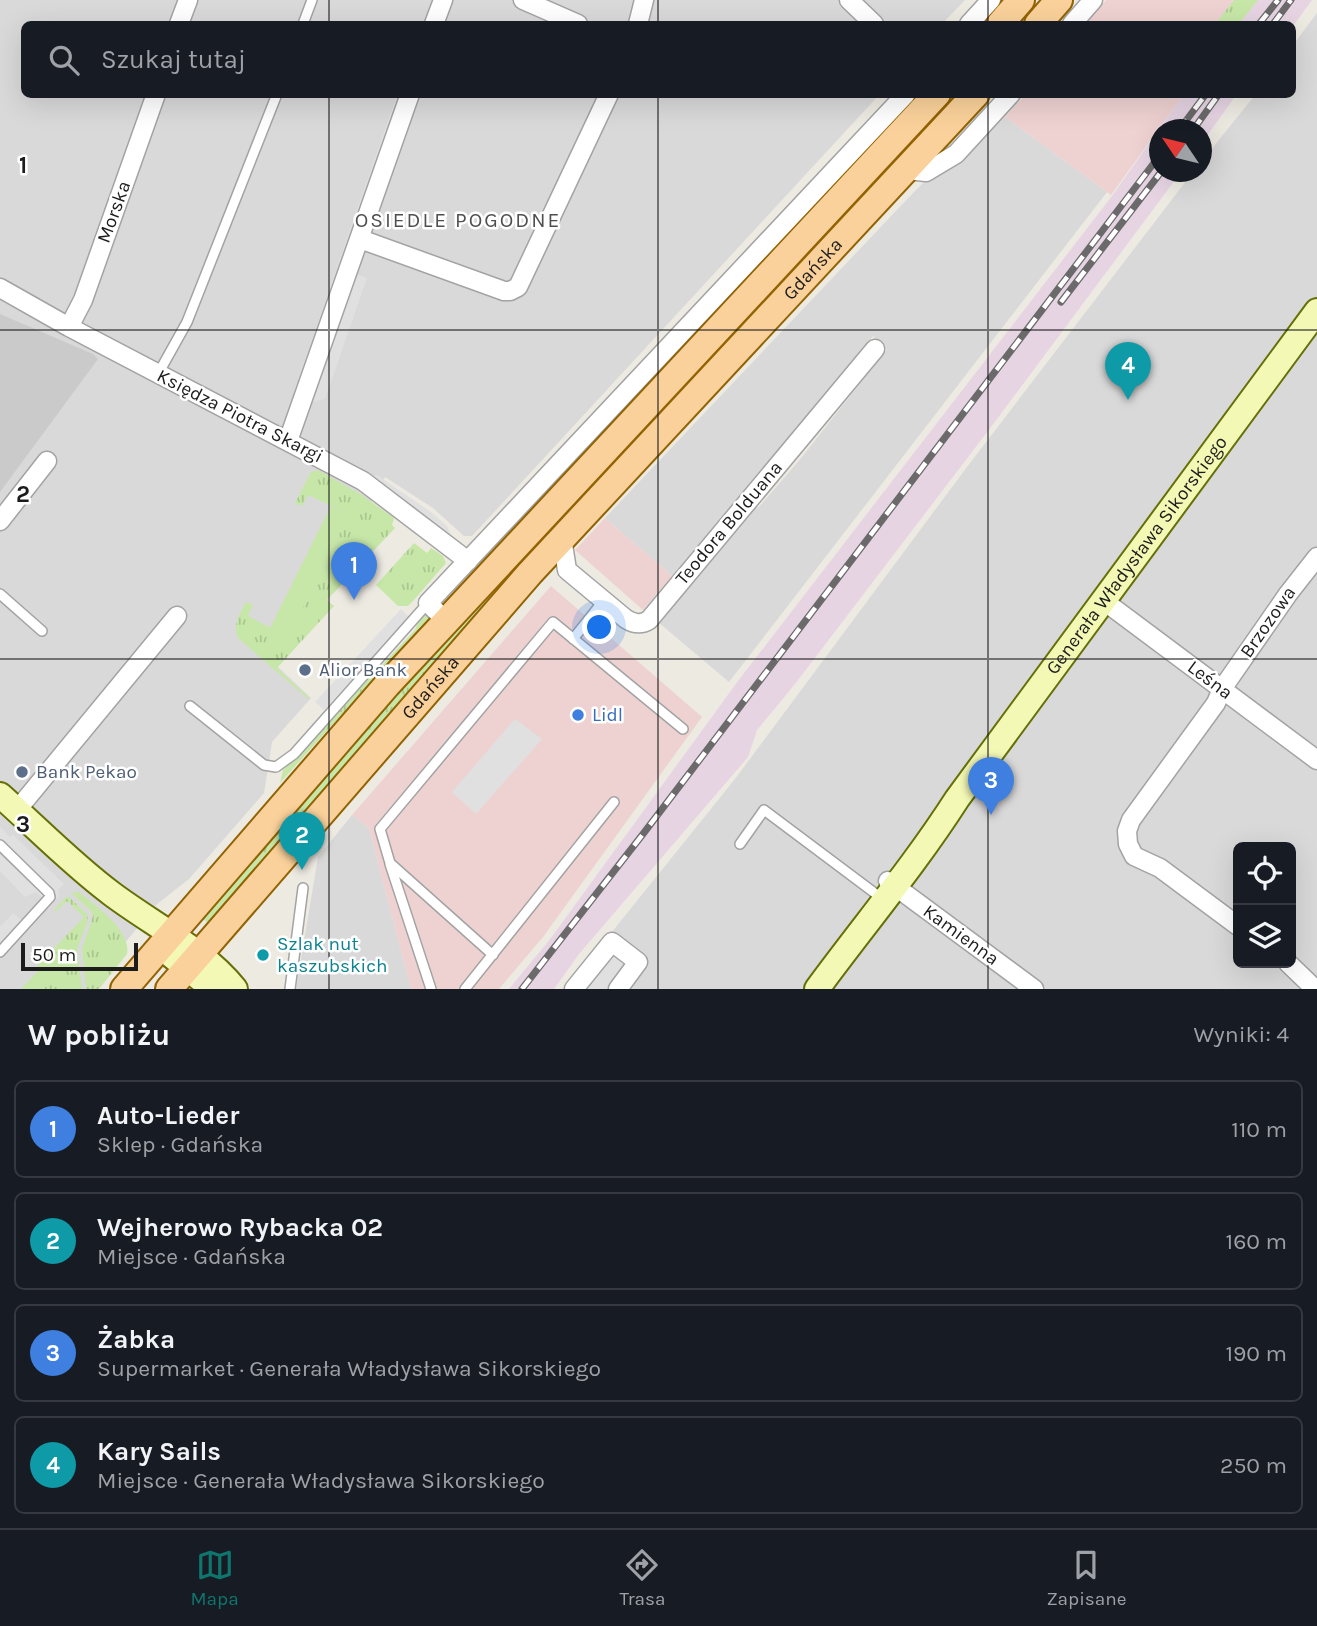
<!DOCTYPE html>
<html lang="pl">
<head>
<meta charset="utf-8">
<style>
  :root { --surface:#171b24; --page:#20242c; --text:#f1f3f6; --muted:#9ea1a6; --line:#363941; --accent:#0f766e }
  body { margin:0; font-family:Karla,sans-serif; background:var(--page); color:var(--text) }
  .controls { position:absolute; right:21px; bottom:21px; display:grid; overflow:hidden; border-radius:10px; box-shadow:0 7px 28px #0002 }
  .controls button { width:63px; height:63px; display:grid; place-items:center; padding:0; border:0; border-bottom:2px solid var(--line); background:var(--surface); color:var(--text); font:35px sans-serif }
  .compass { position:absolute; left:1149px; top:119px; width:63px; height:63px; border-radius:50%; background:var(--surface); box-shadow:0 7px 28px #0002; rotate:305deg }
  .scale { position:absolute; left:21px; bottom:18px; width:117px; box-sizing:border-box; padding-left:7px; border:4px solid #1c1c1c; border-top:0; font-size:19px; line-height:24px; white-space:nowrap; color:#1c1c1c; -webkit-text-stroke:5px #fff; paint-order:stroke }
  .you { position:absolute; left:600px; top:628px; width:24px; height:24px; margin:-18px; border:5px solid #fff; border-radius:50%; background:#1a73e8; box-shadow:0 0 0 10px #1a73e833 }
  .badge { display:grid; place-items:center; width:46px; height:46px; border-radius:50%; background:var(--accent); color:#fff; font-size:23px; font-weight:700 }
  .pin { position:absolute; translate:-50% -58px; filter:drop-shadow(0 2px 4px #0008) }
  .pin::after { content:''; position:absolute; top:37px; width:24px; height:21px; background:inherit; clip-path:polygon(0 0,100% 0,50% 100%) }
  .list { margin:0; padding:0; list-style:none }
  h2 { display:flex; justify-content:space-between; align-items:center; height:91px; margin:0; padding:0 28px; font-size:30px }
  h2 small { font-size:23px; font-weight:400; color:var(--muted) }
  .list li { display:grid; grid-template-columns:46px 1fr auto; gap:21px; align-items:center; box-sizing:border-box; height:98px; margin:0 14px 14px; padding:0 14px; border:2px solid var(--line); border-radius:10px }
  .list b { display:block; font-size:26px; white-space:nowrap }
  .list p { margin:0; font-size:23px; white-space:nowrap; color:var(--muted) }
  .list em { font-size:23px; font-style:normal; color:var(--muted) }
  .icon { flex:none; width:38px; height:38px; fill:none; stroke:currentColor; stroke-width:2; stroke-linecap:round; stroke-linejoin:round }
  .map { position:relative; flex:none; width:1317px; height:989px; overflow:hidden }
  .search { position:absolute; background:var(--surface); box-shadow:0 7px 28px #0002; left:21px; right:21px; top:21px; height:77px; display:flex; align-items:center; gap:18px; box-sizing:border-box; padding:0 24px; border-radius:10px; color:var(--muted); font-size:26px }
  .sheet { height:539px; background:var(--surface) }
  nav { display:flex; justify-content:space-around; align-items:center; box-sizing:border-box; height:98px; border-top:2px solid var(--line); background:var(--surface); font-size:19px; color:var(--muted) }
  nav a { display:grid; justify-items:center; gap:4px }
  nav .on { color:var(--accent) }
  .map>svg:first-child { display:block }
  .residential { fill:#dad9d9; fill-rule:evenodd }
  .commercial { fill:#eed2d1 }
  .religious { fill:#cacaca }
  .railway { fill:#e6d4e3 }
  .grass { fill:url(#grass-tufts) }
  .garden { fill:#c7e7a8 }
  .parking { fill:#e0e0e0 }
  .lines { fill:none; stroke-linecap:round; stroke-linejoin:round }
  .lane-casing { stroke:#a3a3a3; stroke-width:12 }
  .street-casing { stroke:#a3a3a3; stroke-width:21 }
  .secondary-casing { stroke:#647007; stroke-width:28 }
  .primary-casing { stroke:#916303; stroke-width:30 }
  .lane { stroke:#fff; stroke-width:9 }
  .street { stroke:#fff; stroke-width:18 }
  .secondary { stroke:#f4f8b5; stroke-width:24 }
  .primary { stroke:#fad19a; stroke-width:26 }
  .rail-casing { stroke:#6a6a6a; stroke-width:7 }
  .rail { stroke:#fff; stroke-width:4.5; stroke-dasharray:13; stroke-linecap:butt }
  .grid { fill:none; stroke:#1c1c1c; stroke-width:2; stroke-opacity:0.55 }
  .service-dot { fill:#5c6f8a; stroke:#fff; stroke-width:2.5 }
  .shop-dot { fill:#3f7fe0; stroke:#fff; stroke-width:2.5 }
  .culture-dot { fill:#0f9aa8; stroke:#fff; stroke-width:2.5 }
  .labels { text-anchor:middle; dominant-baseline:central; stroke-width:5; stroke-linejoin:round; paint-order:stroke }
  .street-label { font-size:19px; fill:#1c1c1c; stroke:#fff }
  .service-label { font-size:19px; fill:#4e5e75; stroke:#fff; text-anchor:start }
  .shop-label { font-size:19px; fill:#366cbe; stroke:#fff; text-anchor:start }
  .culture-label { font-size:19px; fill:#0d838f; stroke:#fff; text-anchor:start }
  .neighbourhood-label { font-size:21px; letter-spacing:2px; fill:#4f4f4f; stroke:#fff }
  .grid-label { font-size:23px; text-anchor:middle; font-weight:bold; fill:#1c1c1c; stroke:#fff; stroke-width:5; stroke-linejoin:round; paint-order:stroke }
</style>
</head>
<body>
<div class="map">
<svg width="1317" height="989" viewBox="0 0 1317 989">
  <defs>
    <pattern id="grass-tufts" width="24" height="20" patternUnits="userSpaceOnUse" patternTransform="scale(1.75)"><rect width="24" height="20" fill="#c7e7a8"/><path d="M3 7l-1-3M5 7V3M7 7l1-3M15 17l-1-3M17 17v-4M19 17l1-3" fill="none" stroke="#aac690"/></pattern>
  </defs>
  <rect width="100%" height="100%" fill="#edeae2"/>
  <path class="residential" d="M 0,0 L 965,0 L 942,24 L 24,24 L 24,94 L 879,95 L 472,536 L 464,536 L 433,508 L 385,477 L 276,665 L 311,698 L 272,742 L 264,793 L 189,879 L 156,905 L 87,989 L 0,989 Z
    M 1317,13 L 1317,989 L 566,989 L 735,779 L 967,467 L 1193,172 L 1202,172 L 1202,161 L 1255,95 L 1292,94 L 1293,45 ZM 1238,847 L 1291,847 L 1291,963 L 1238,963 Z
    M 1005,117 L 1107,192 L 729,682 L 658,622 L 754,508 L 759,507 L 802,457 L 887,349 L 873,336 L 672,576 L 605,518 L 912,194 L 924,182 L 957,164 Z
    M 352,815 L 369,828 L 411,989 L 296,989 L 318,857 Z"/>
  <path class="commercial" d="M 1106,0 L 1234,0 L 1215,24 L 1085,24 Z
    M 1025,95 L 1183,95 L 1111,195 L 1005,117 Z
    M 605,518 L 672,576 L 643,610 L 575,550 Z
    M 551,586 L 702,717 L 543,937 L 499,989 L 411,989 L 369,828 L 352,815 Z"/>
  <path class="religious" d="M 0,314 L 93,354 L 98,359 L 0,492 Z"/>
  <path class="railway" d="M 1233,0 L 1312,0 L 1293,26 L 1215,24 Z
    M 1183,95 L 1236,95 L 1202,143 L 1202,130 L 1160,130 L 1160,172 L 1181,172 L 994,423 L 795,684 L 757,730 L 748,757 L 579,954 L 554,989 L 509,989 L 551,938 L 738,681 L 1112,196 Z"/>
  <path class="grass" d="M 1234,0 L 1258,0 L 1239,24 L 1215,24 Z
    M 946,95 L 963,95 L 804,265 L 796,256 Z
    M 773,280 L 782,289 L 212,926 L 203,919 L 383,708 Z
    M 318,470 L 362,495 L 394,518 L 392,525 L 395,528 L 327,600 L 334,606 L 277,668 L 309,698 L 308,699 L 239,639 C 231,626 240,614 246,602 L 253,605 L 248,616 L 288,637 L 349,514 L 308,495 L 302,506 L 295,503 L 311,472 Z
    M 414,543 L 427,553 L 431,548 L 443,556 L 446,563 L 414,600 L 408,606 L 398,606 L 376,585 Z
    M 425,615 L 431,618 L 384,675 L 334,723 L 280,783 L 283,770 L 415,630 L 420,617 Z
    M 79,892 C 95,905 132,931 127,954 L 99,989 L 86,989 L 82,949 L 93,916 L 91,911 L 71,893 Z
    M 66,897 L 69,897 L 88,915 L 87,923 L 77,949 L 82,989 L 21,989 L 38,971 L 35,968 L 84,917 L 67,901 L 56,911 L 54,910 Z"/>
  <path class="garden" d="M 331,506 L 349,514 L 288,637 L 270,628 Z"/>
  <path class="parking" d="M 397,95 L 404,95 L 298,399 L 294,391 Z
    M 353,273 L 367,278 L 325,399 L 308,403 Z
    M 377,475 L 431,512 L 447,526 L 453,540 L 365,477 Z
    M 401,609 L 409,617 L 324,710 L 315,702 Z
    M 515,719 L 542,739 L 476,814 L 452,792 Z
    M 0,827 L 10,837 L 13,835 L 64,884 L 58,890 L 59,896 L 0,959 L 0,927 L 13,913 L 23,921 L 43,898 L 36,892 L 25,897 L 0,871 Z
    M 614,948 L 632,963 L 611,989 L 582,989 Z"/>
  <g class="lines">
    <defs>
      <path id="lane" d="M 303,24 L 312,0
        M 158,374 L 187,322 L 277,94
        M 0,594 L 42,631
        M 573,639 L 604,600
        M 190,706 L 264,765 L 276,767 L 294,754 L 428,603
        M 740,844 L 764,810 L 884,900
        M 0,845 L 49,893 L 50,897 L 0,952
        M 390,864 L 431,989
        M 493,955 L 390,863 L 380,829 L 553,622 L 683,729
        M 290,989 L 303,888
        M 465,989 L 614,802"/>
      <path id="street" d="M 523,0 L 578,24
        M 849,0 L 874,24
        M 179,24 L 188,0
        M 434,24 L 443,0
        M 638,24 L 644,0
        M 969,24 L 991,0
        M 1072,24 L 1093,0
        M 907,170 L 926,172 L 956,154 L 1011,94
        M 360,239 L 504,291 L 510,291 L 518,287 L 609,94
        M 0,288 L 69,327 L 363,481 L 468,561
        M 69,327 L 83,300 L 156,94
        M 288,441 L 410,94
        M 0,521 L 47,461
        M 562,538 L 567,570 L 626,619 C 634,624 641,625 649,620 L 875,349
        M 1104,601 L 1317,760
        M 446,621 L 428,603 L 906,94
        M 17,810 L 177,616
        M 888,881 L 1034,989
        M 1238,926 L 1160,868 L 1134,856 L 1128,844 L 1127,831 L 1131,820 L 1216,703 L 1222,689 L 1288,594 L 1317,557
        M 1288,963 L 1315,989
        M 574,989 L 612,942 L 638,962 L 618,989"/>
      <g id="secondary">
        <path d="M 0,795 C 36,827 74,866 112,894 C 152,924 204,950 235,989"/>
        <path d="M 172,956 L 213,989"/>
        <path id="s1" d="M 817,989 C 864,925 914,866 957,799 L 1317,311"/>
      </g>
      <g id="primary">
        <path d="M 1000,24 L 1021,0"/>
        <path d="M 1038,24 L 1059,0"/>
        <path d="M 124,989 L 387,685 L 937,94"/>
        <path id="s2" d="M 169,989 L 530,573 L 976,94"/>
      </g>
    </defs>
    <use href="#lane" class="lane-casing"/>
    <use href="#street" class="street-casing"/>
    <use href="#secondary" class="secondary-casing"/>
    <use href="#primary" class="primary-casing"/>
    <use href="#lane" class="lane"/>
    <use href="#street" class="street"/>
    <use href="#secondary" class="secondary"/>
    <use href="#primary" class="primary"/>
    <defs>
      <path id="rail" d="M 1259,24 L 1278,0
        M 1273,24 L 1291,0
        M 1179,130 L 1206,94
        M 1193,130 L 1219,94
        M 1061,302 L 1161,172
        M 522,989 L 643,834 L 1160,155"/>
    </defs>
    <use href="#rail" class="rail-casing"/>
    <use href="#rail" class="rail"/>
  </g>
  <path class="grid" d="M 329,0 L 329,24M 658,0 L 658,24M 988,0 L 988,24M 329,94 L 329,989M 658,94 L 658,989M 988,94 L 988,989M 0,330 L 1317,330M 0,659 L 1317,659"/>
  <g class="service-dot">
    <circle cx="305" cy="670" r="7"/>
    <circle cx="22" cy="772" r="7"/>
  </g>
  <circle class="shop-dot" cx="578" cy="715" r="7"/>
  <circle class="culture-dot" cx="263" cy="955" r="7"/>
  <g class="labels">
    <g class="street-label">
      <text transform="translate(114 212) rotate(-70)">Morska</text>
      <text stroke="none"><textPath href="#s2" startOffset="966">Gdańska</textPath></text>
      <text transform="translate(240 416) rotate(27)">Księdza Piotra Skargi</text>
      <text transform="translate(729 523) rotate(-50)">Teodora Bolduana</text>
      <text stroke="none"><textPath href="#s1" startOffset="539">Generała Władysława Sikorskiego</textPath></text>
      <text transform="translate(1268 622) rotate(-55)">Brzozowa</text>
      <text transform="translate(1210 680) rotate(37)">Leśna</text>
      <text stroke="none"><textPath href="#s2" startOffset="399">Gdańska</textPath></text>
      <text transform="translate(961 935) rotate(36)">Kamienna</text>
    </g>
    <g class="service-label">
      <text x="319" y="670">Alior Bank</text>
      <text x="36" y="772">Bank Pekao</text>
    </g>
    <g class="shop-label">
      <text x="592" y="715">Lidl</text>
    </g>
    <g class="culture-label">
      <text x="277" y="944">Szlak nut<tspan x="277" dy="22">kaszubskich</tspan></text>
    </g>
    <g class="neighbourhood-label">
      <text x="458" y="220">OSIEDLE POGODNE</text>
    </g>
  </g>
  <g class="grid-label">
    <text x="23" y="173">1</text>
    <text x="23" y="502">2</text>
    <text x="23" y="832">3</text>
  </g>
</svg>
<div class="controls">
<button><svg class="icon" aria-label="locate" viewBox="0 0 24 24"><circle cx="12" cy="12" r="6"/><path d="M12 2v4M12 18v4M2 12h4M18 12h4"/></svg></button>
<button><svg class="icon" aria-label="layers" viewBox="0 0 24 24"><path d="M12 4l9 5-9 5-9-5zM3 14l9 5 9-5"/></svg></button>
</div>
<svg class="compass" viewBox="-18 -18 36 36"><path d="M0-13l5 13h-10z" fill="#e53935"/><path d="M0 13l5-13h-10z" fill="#9ea1a6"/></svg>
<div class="scale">50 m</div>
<div class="you"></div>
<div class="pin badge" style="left:354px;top:600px;background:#3f7fe0">1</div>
<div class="pin badge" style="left:302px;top:870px;background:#0f9aa8">2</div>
<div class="pin badge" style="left:991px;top:815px;background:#3f7fe0">3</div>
<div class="pin badge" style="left:1128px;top:400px;background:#0f9aa8">4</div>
<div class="search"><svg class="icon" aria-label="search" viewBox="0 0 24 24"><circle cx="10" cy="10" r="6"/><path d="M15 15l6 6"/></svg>Szukaj tutaj</div>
</div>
<section class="sheet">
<h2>W pobliżu<small>Wyniki: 4</small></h2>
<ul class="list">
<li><span class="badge" style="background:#3f7fe0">1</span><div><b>Auto-Lieder</b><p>Sklep · Gdańska</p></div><em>110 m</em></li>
<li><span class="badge" style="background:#0f9aa8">2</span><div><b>Wejherowo Rybacka 02</b><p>Miejsce · Gdańska</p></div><em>160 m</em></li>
<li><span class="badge" style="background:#3f7fe0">3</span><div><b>Żabka</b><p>Supermarket · Generała Władysława Sikorskiego</p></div><em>190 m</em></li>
<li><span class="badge" style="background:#0f9aa8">4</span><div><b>Kary Sails</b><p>Miejsce · Generała Władysława Sikorskiego</p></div><em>250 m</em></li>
</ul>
</section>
<nav>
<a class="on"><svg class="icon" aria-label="map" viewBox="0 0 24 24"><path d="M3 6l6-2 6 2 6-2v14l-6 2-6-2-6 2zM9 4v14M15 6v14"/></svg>Mapa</a>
<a><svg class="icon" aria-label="directions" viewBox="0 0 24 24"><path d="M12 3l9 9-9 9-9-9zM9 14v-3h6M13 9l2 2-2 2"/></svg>Trasa</a>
<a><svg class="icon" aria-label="saved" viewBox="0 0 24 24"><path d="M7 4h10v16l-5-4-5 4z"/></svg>Zapisane</a>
</nav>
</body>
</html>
